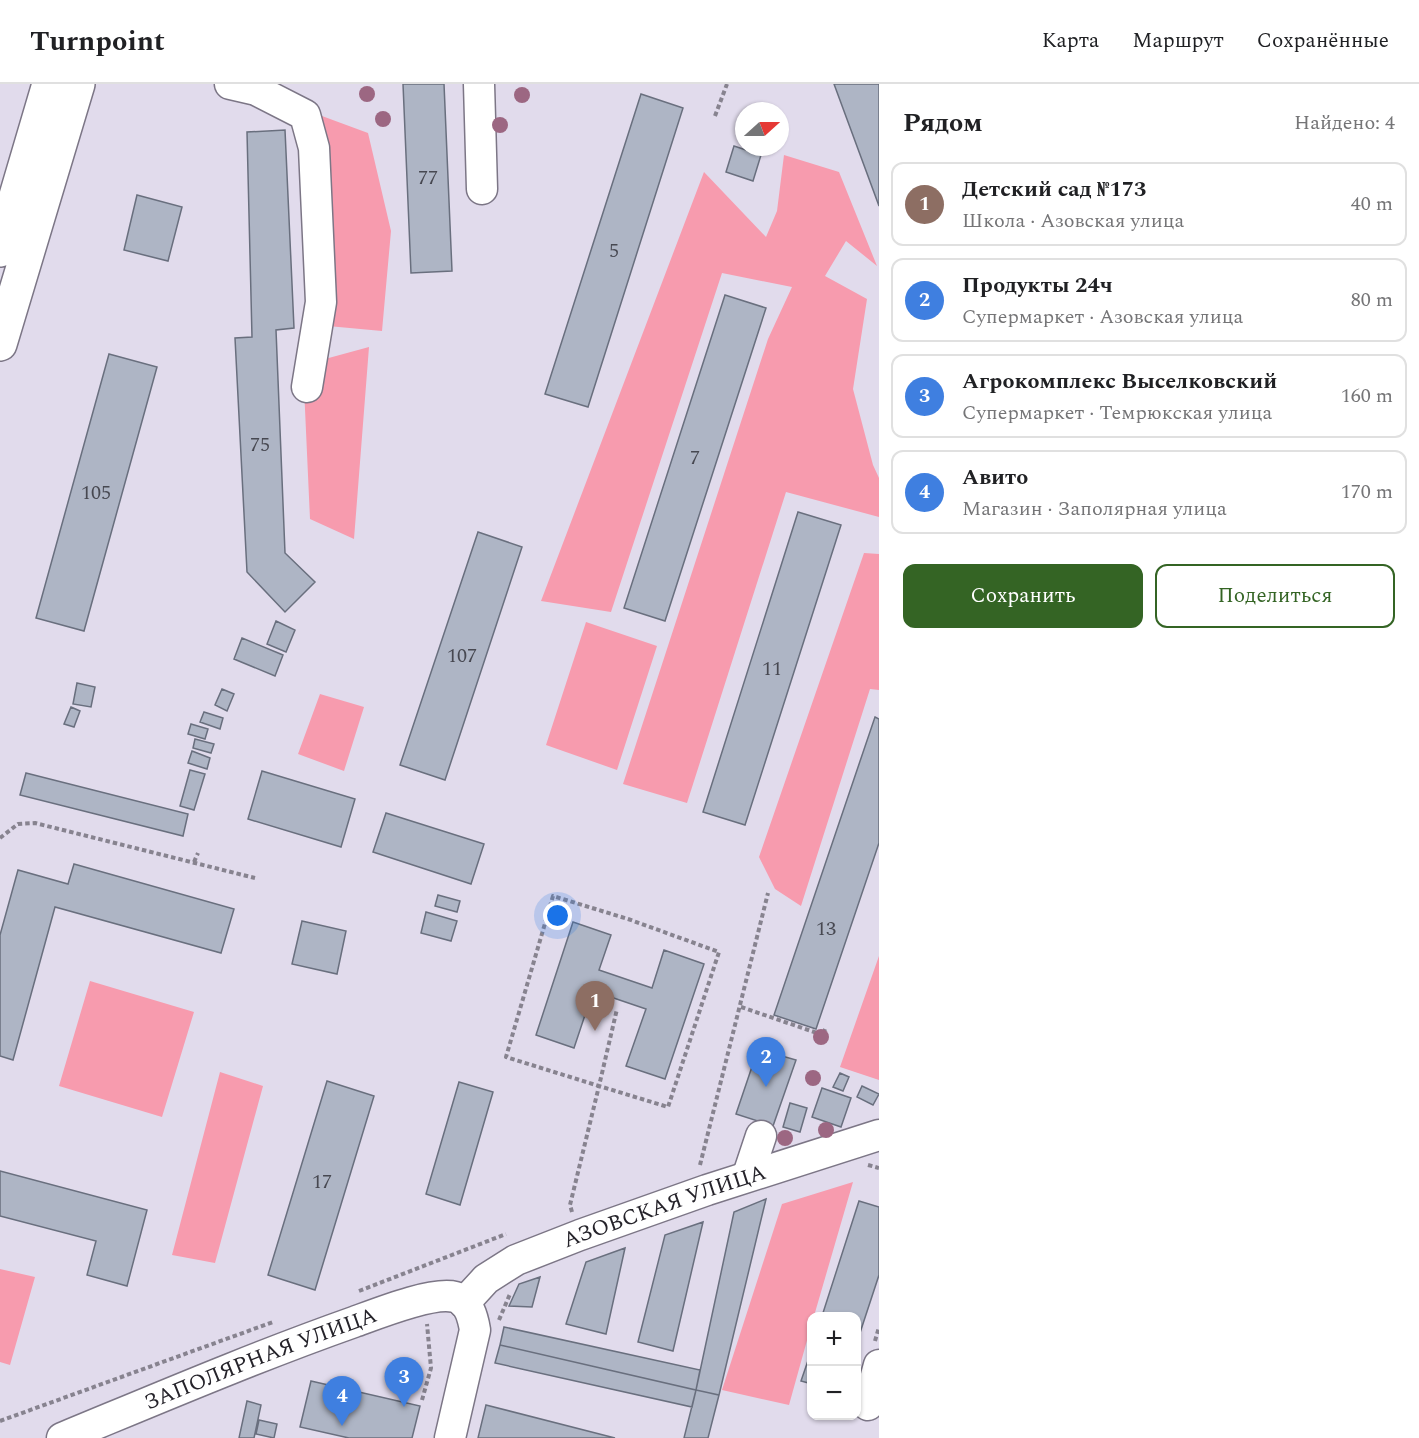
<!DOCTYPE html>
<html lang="ru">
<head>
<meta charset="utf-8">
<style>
  :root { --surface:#fff; --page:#f2f2f2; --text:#202124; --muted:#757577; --line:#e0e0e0; --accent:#346424 }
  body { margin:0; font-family:Spectral,serif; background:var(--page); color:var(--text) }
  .controls { position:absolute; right:18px; bottom:18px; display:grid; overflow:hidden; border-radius:12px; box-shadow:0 2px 4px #0004 }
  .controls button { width:54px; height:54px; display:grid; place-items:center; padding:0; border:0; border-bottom:2px solid var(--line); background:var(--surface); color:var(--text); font:30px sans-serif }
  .compass { position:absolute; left:735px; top:18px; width:54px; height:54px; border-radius:50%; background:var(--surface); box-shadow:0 2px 4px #0004; rotate:69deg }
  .you { position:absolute; left:558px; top:832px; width:21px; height:21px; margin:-15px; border:4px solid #fff; border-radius:50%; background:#1a73e8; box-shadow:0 0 0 9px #1a73e833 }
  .badge { display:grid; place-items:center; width:39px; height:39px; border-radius:50%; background:var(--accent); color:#fff; font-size:20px; font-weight:700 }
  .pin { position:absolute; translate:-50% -50px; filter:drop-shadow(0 2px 3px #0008) }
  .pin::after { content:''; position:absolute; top:32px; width:21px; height:18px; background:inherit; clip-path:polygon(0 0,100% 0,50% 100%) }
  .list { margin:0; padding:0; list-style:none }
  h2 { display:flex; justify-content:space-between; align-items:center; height:78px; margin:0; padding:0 24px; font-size:26px }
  h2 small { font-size:20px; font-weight:400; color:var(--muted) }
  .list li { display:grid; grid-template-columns:39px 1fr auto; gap:18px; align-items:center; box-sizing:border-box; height:84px; margin:0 12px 12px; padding:0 12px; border:2px solid var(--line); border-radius:12px }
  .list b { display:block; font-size:22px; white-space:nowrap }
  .list p { margin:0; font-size:20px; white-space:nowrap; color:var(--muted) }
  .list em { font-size:20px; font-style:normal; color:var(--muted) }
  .actions { display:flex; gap:12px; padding:18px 24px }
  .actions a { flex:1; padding:14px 0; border:2px solid var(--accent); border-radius:12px; text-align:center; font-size:21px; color:var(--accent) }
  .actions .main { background:var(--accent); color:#fff }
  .map { position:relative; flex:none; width:879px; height:1354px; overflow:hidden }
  header { display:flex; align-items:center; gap:36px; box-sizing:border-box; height:84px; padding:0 30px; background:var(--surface); border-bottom:2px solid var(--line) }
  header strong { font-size:28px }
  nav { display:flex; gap:33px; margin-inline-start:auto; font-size:21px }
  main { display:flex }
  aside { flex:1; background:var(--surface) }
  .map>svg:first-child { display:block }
  .green { fill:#f79bae }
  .building { fill:#aeb5c5; stroke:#696f7e; stroke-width:1.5 }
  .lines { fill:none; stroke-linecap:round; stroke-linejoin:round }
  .minor-casing { stroke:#7c7686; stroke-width:33 }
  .major-casing { stroke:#7c7686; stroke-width:36 }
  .path { stroke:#87838f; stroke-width:4; stroke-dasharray:4.5 3; stroke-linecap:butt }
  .minor { stroke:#fff; stroke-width:30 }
  .major { stroke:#fff; stroke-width:33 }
  .tree { fill:#9c6782 }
  .labels { text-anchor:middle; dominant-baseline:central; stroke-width:4.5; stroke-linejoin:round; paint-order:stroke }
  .number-label { font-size:20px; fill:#474851 }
  .street-label { font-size:22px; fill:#25232a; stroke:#eee8fa }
</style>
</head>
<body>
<header>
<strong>Turnpoint</strong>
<nav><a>Карта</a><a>Маршрут</a><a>Сохранённые</a></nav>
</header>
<main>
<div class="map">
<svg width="879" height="1354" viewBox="0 0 879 1354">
  <rect width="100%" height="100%" fill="#e1dbec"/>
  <path class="green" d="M 303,25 L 368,49 L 391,147 L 382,247 L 317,241 Z
    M 784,71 L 839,88 L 877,182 L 846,157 L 825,192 L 867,215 L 853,305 L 873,381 L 879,394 L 879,433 L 786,408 L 687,719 L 623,700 L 768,255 L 792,203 L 722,189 L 611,528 L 541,517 L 704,88 L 766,153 L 777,127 Z
    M 369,263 L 354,455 L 310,435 L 303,281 Z
    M 864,469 L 879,470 L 879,606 L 870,605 L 801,822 L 775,805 L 759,773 Z
    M 586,538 L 657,562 L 617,686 L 546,661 Z
    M 320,610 L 364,623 L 344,687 L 298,670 Z
    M 879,872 L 879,996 L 840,983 Z
    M 90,897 L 194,928 L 162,1033 L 59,1002 Z
    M 220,988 L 263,1002 L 215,1179 L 172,1171 Z
    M 853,1098 L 814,1232 L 812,1232 L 811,1242 L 789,1321 L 722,1306 L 782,1120 Z
    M 0,1185 L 35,1193 L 10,1281 L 0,1278 Z"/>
  <path class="building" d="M 403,0 L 444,0 L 452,187 L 411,189 Z
    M 834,0 L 879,0 L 879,122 Z
    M 641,10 L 683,24 L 588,323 L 545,310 Z
    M 285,46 L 294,244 L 276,246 L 285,469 L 315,498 L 285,528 L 247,488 L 235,254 L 252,253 L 247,48 Z
    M 734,62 L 761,71 L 753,97 L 726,88 Z
    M 137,111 L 182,123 L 168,177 L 124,166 Z
    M 725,211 L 766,224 L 665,537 L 624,524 Z
    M 109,270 L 157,283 L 84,547 L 36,534 Z
    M 798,428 L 841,441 L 745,741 L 703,728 Z
    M 478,448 L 522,463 L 445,696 L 400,681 Z
    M 276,537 L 295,546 L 286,568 L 267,560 Z
    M 242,554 L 283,571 L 275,592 L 234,575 Z
    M 77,599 L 95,603 L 91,623 L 73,620 Z
    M 222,605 L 234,610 L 227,627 L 215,621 Z
    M 71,623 L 80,627 L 74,643 L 64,640 Z
    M 204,628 L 223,634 L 220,645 L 200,638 Z
    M 875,633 L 879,635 L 879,759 L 816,945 L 774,931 Z
    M 191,640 L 208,645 L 205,655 L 188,650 Z
    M 195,655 L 214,660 L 211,669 L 193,664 Z
    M 192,667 L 210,674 L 207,685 L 188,679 Z
    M 190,686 L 205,690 L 194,726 L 180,722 Z
    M 262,687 L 355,715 L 341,763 L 248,735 Z
    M 26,689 L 188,730 L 183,752 L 20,711 Z
    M 386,729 L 484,760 L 471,800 L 373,768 Z
    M 74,780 L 234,825 L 221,869 L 55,823 L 13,976 L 0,972 L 0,851 L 18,786 L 68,800 Z
    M 438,811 L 460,817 L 457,828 L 435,822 Z
    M 426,828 L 457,837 L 451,857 L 421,849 Z
    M 302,837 L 346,847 L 337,890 L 292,880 Z
    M 573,838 L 611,851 L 599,886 L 652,904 L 664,866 L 704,880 L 665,995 L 626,982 L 646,925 L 593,907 L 574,964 L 536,951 Z
    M 758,965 L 796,976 L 773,1042 L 736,1030 Z
    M 840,989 L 849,993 L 843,1007 L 833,1003 Z
    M 327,997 L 374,1012 L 315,1206 L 268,1191 Z
    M 459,998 L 493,1008 L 460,1121 L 426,1110 Z
    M 862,1002 L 879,1010 L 873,1021 L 857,1013 Z
    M 822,1004 L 851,1014 L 841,1043 L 812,1033 Z
    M 790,1019 L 807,1024 L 800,1048 L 783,1043 Z
    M 0,1087 L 147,1126 L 127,1202 L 87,1191 L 96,1157 L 0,1132 Z
    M 766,1115 L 719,1311 L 696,1306 L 734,1128 Z
    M 859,1117 L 879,1123 L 879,1191 L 856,1261 L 856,1232 L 822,1232 Z
    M 703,1138 L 673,1267 L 638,1258 L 665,1151 Z
    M 625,1164 L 606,1250 L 566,1240 L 586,1178 Z
    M 540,1193 L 532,1223 L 509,1222 L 519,1200 Z
    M 504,1243 L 700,1286 L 696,1306 L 500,1261 Z
    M 500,1261 L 696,1306 L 692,1323 L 495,1279 Z
    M 812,1265 L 812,1300 L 801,1297 Z
    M 311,1297 L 420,1322 L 412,1354 L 349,1354 L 300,1343 Z
    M 696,1306 L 719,1311 L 708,1354 L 684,1354 Z
    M 247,1317 L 261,1321 L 254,1354 L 239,1354 Z
    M 486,1321 L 615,1354 L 478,1354 Z
    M 259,1336 L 277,1340 L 274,1354 L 256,1350 Z"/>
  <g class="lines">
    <defs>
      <g id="minor">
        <path d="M 230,0 L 256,6 L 305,31 L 314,64 L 321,218 L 307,303"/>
        <path d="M 479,0 L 482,105"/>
        <path d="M 748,1091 L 761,1052"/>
        <path id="s1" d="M 464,1219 L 486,1195 L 516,1176 L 580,1151 L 707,1106 L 879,1051"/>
        <path d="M 868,1321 L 879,1281"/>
        <path id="s2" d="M 62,1354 C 159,1314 255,1273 354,1238 C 376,1230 433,1207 455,1213 C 469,1217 473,1234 475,1246 L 450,1354"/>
      </g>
      <path id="major" d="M 0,166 L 49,0
        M 0,260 L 78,0"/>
    </defs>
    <use href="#minor" class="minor-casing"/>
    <use href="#major" class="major-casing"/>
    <path class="path" d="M 715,32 L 727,0
      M 0,754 L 18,740 L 35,739 L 255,794
      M 194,778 L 198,769
      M 741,923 L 823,951 L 825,945
      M 700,1081 L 768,809
      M 868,1081 L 879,1084
      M 572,1128 L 570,1121 L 599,1002 L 668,1023 L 719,868 L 628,835 L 553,812 L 506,973 L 599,1002 L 617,925
      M 359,1207 L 506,1150
      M 499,1236 L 510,1210
      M 875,1257 L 879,1243
      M 422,1316 L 431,1284 L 427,1240
      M 0,1337 L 273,1238"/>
    <use href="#minor" class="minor"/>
    <use href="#major" class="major"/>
  </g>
  <g class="tree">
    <circle cx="367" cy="10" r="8"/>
    <circle cx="522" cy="11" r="8"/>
    <circle cx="383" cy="35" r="8"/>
    <circle cx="500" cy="41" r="8"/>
    <circle cx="821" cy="953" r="8"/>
    <circle cx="813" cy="994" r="8"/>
    <circle cx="826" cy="1046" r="8"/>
    <circle cx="785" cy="1054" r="8"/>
  </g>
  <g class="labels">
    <g class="number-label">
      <text x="428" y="94">77</text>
      <text x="614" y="167">5</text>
      <text x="260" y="361">75</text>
      <text x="695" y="374">7</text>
      <text x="96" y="409">105</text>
      <text x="462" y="572">107</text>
      <text x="772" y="585">11</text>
      <text x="826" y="845">13</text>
      <text x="322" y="1098">17</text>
    </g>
    <g class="street-label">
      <text stroke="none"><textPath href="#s1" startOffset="226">АЗОВСКАЯ УЛИЦА</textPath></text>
      <text stroke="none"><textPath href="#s2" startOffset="214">ЗАПОЛЯРНАЯ УЛИЦА</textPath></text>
    </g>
  </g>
</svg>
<div class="controls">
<button>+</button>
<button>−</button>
</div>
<svg class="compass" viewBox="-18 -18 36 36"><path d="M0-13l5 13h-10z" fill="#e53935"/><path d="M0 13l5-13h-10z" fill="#757577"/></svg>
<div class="you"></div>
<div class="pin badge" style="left:595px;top:947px;background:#8d6e63">1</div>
<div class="pin badge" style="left:766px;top:1003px;background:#3f7fe0">2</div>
<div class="pin badge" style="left:404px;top:1323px;background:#3f7fe0">3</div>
<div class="pin badge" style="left:342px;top:1342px;background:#3f7fe0">4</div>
</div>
<aside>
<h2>Рядом<small>Найдено: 4</small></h2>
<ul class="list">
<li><span class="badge" style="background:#8d6e63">1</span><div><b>Детский cад №173</b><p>Школа · Азовская улица</p></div><em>40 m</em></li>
<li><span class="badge" style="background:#3f7fe0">2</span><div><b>Продукты 24ч</b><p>Супермаркет · Азовская улица</p></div><em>80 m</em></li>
<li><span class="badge" style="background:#3f7fe0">3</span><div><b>Агрокомплекс Выселковский</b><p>Супермаркет · Темрюкская улица</p></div><em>160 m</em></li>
<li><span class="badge" style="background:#3f7fe0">4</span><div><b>Авито</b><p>Магазин · Заполярная улица</p></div><em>170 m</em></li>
</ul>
<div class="actions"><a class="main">Сохранить</a><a>Поделиться</a></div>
</aside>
</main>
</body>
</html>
